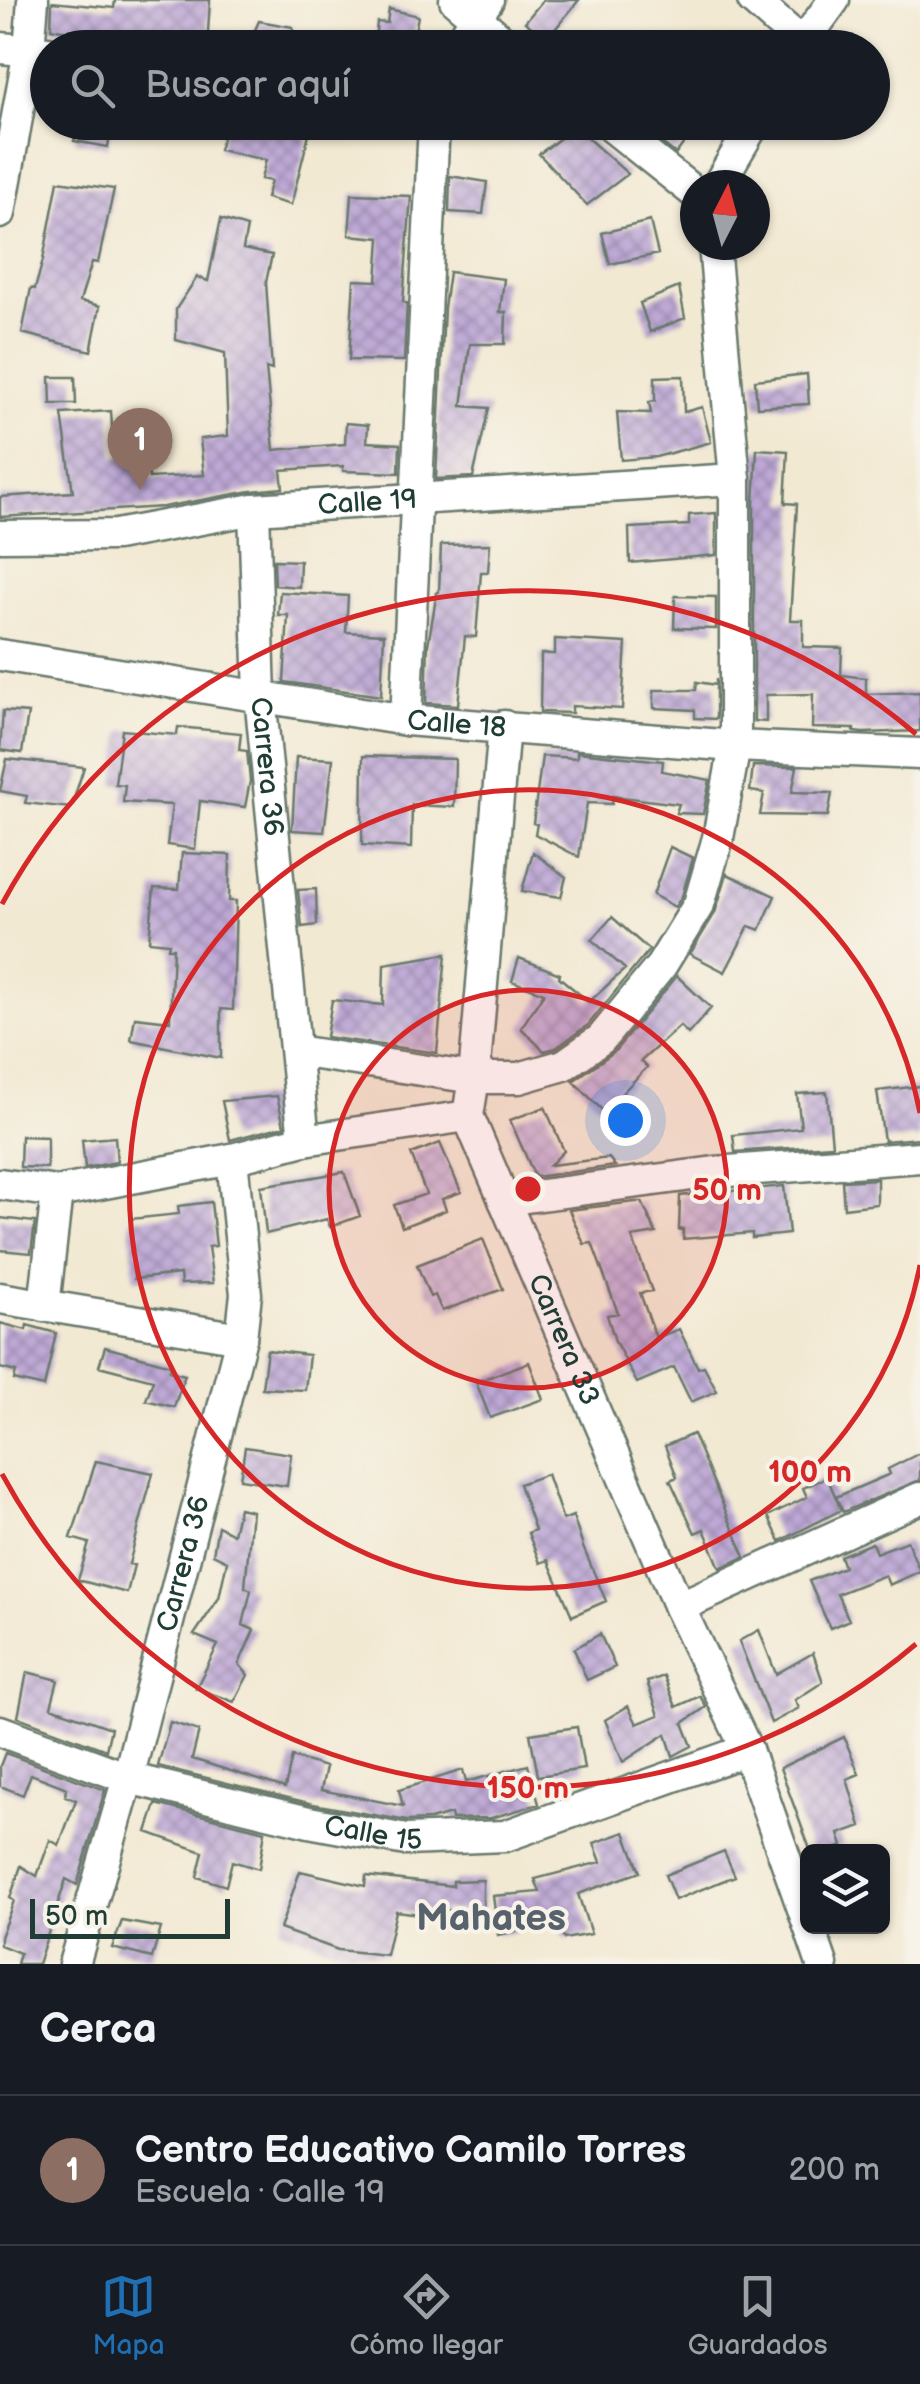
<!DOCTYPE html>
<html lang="es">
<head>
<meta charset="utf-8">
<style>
  :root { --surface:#171b24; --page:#242831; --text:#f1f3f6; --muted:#9ea1a6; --line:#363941; --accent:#1f6fb2 }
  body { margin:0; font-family:"Balsamiq Sans",sans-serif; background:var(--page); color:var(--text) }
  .controls { position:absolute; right:30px; bottom:30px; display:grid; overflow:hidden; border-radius:15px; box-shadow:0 2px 8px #0004 }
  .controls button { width:90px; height:90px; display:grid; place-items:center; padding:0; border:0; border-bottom:2px solid var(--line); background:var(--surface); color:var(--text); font:50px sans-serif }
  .compass { position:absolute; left:680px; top:170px; width:90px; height:90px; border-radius:50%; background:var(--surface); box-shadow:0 2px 8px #0004; rotate:6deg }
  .scale { position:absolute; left:30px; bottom:25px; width:200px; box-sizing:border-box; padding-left:10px; border:5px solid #1f3d34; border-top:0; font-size:28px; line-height:35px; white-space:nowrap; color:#1f3d34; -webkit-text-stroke:8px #f7f3e8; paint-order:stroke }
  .you { position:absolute; left:625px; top:1120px; width:35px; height:35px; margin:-25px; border:8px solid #fff; border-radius:50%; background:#1a73e8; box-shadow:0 0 0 15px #1a73e833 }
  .badge { display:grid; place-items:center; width:65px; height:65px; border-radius:50%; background:var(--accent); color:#fff; font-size:32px; font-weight:700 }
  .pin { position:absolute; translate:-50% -82px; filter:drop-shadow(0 2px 5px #0008) }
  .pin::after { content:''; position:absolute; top:52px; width:35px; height:30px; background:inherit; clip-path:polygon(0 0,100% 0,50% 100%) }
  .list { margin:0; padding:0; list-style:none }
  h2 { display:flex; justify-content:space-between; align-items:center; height:130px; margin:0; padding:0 40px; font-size:42px }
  h2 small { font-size:32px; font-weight:400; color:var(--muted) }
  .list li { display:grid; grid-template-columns:65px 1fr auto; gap:30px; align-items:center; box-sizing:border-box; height:150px; padding:0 40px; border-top:2px solid var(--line) }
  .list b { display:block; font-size:38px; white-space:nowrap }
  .list p { margin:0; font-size:32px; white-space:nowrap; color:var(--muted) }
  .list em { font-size:32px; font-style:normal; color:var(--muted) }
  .icon { flex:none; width:55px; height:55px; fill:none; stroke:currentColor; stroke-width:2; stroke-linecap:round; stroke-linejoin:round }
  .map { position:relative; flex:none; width:920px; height:1964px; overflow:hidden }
  .search { position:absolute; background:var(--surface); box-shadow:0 2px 8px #0004; left:30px; right:30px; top:30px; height:110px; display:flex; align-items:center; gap:25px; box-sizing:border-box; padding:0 35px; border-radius:55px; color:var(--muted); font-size:38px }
  .sheet { height:280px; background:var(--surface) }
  nav { display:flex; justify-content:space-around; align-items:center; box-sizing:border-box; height:140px; border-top:2px solid var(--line); background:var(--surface); font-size:28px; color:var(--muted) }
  nav a { display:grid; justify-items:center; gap:5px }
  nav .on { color:var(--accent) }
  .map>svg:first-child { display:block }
  .building { fill:url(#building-cross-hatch) }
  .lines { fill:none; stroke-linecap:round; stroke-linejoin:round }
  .minor-casing { stroke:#69796c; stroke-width:35 }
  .minor { stroke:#fff; stroke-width:30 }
  .ring { fill:none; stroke:#d62828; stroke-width:5 }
  .labels { text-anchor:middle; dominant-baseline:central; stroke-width:8; stroke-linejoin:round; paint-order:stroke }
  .street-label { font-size:28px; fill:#1f3d34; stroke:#f7f3e8 }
  .district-label { font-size:38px; font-weight:bold; fill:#57626d; stroke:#f7f3e8 }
  .centre { fill:#d62828; stroke:#f7f3e8; stroke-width:5 }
  .ring-label { font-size:30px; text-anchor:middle; font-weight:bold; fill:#d62828; stroke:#f7f3e8; stroke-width:8; stroke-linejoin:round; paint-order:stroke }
</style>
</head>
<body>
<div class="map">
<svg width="920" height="1964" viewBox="0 0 920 1964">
  <defs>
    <pattern id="building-cross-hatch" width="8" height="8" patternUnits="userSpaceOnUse" patternTransform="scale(2.5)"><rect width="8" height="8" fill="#bea8d6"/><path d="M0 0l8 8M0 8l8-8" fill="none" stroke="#9a8aae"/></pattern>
  </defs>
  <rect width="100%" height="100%" fill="#f7f3e8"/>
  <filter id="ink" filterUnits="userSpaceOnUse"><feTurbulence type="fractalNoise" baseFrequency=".01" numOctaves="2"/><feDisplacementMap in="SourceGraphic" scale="20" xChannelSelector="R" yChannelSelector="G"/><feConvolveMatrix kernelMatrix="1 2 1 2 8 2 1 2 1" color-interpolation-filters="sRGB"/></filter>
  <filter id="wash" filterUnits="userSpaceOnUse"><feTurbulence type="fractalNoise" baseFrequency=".0048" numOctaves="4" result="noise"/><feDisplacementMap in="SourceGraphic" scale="40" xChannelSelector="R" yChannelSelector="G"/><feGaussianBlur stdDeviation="2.25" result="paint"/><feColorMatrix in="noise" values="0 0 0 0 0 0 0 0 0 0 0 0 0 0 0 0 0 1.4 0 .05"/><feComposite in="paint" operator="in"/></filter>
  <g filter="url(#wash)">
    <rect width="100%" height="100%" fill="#f2e9d3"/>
    <g id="blocks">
      <path class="building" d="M 115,0 L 210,0 L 207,48 L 136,48 L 77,37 L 77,33 L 51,28 L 52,2 L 114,8 Z
        M 543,0 L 579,0 L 547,39 L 525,22 Z
        M 389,9 L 418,16 L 412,48 L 374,48 L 377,22 L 387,23 Z
        M 259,21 L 293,27 L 292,48 L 247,48 Z
        M 78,122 L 112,122 L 108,147 L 74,141 Z
        M 227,122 L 274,122 L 310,130 L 291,205 L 266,198 L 271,181 L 261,179 L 266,160 L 219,150 Z
        M 657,122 L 699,122 L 676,154 L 649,133 Z
        M 575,127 L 628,174 L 587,205 L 539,154 Z
        M 450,176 L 487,182 L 483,214 L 449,212 Z
        M 58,181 L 114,189 L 98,263 L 92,262 L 80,301 L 100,306 L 91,351 L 22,333 L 31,288 L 35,289 L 43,260 Z
        M 352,194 L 411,196 L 403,302 L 407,303 L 404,361 L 349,360 L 354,280 L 377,281 L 380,238 L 349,235 Z
        M 221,219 L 247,227 L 243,249 L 272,255 L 266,282 L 272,370 L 266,368 L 274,450 L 345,444 L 346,423 L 368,425 L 367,442 L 400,444 L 399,473 L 343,471 L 343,466 L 281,470 L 283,488 L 251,491 L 163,507 L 0,517 L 0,497 L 73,492 L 62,414 L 111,411 L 114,457 L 147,456 L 149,478 L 204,475 L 200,439 L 228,436 L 225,353 L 176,340 L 176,309 L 197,277 L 208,281 Z
        M 650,221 L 658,254 L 610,264 L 602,233 Z
        M 449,272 L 504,279 L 500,312 L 506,312 L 505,344 L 470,344 L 462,406 L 489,408 L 473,477 L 436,479 L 444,308 Z
        M 679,287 L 685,318 L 650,332 L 640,303 Z
        M 807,374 L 809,404 L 757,407 L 755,380 Z
        M 683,376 L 684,412 L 702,407 L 711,442 L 656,457 L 621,460 L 617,412 L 651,413 L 649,402 L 655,401 L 655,377 Z
        M 50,377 L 75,377 L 76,404 L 51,404 Z
        M 757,449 L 788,451 L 785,503 L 797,504 L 790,620 L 803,620 L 803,647 L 842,648 L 841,675 L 866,678 L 866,694 L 920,692 L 920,731 L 863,733 L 854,732 L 854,729 L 812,728 L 813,694 L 766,695 L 766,722 L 754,721 L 754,503 Z
        M 716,513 L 716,555 L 630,563 L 629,528 L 689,525 L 689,515 Z
        M 490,544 L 488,572 L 481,572 L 476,637 L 465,636 L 458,705 L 426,703 L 428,645 L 437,592 L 439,592 L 441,545 Z
        M 274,560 L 300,561 L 299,587 L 275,585 Z
        M 280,592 L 348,596 L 346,632 L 384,634 L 381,696 L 284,682 L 288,615 L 278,615 Z
        M 675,596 L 716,597 L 716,629 L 674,628 Z
        M 555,639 L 626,643 L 622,709 L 572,706 L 572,713 L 540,712 L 541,654 L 555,654 Z
        M 716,679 L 716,719 L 695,718 L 695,710 L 654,708 L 654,690 L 696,690 L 697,682 L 716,685 Z
        M 3,711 L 28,713 L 22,753 L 0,750 Z
        M 178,727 L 241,733 L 239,750 L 247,751 L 250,781 L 245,807 L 200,801 L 195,849 L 167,845 L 172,805 L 123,802 L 125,785 L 115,784 L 122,730 L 177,735 Z
        M 577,752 L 663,761 L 662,771 L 710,780 L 703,814 L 676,813 L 679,804 L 613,796 L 612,804 L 587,803 L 579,857 L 535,834 L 537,824 L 533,823 L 542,756 L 577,758 Z
        M 363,756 L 455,759 L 454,807 L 412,805 L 411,848 L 362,845 Z
        M 296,757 L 333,759 L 324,832 L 292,830 Z
        M 7,759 L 84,767 L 71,808 L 25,803 L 27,796 L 0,791 Z
        M 753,766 L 797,767 L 792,792 L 832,793 L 828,816 L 760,815 L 764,793 L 750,791 Z
        M 670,847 L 693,858 L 682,896 L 675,907 L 653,895 Z
        M 533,852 L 566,877 L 561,897 L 522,891 Z
        M 182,853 L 230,855 L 229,901 L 236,901 L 233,1010 L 221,1009 L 221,1058 L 131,1040 L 135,1017 L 170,1021 L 173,948 L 168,948 L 169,943 L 149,941 L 154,888 L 179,889 Z
        M 727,874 L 775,896 L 760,930 L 749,926 L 725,972 L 690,954 L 715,913 Z
        M 316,889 L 317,925 L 302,927 L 298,890 Z
        M 612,917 L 649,950 L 588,1025 L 556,1048 L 544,1051 L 521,1028 L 544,993 L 512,981 L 519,958 L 560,974 L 559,977 L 589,1002 L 625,969 L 592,940 Z
        M 446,954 L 437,1053 L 326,1037 L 332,1000 L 383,1005 L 384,964 Z
        M 677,976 L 711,1008 L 688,1034 L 680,1026 L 641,1061 L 647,1067 L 604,1112 L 573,1081 L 615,1051 Z
        M 920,1086 L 920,1138 L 884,1141 L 877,1091 Z
        M 827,1092 L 832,1145 L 735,1152 L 733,1135 L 801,1128 L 797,1094 Z
        M 277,1096 L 284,1126 L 230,1140 L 222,1101 Z
        M 545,1107 L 564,1151 L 550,1165 L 609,1158 L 615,1166 L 535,1177 L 510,1120 Z
        M 21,1136 L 47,1137 L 47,1168 L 20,1167 Z
        M 115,1137 L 117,1162 L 85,1168 L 82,1140 Z
        M 440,1143 L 461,1192 L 442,1199 L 446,1210 L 402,1227 L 394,1205 L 426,1194 L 411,1154 Z
        M 344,1172 L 360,1216 L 330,1227 L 327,1219 L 266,1234 L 261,1186 Z
        M 877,1179 L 877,1204 L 844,1208 L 842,1181 Z
        M 784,1186 L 789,1234 L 752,1238 L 752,1233 L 683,1239 L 683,1229 L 679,1230 L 680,1196 Z
        M 211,1202 L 216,1246 L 208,1247 L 213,1283 L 181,1284 L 180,1274 L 134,1279 L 130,1219 L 179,1214 L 178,1206 Z
        M 635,1202 L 642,1202 L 656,1233 L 632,1237 L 652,1291 L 640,1293 L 656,1338 L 679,1329 L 698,1368 L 704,1366 L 717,1391 L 691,1402 L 674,1367 L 637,1383 L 615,1341 L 607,1315 L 618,1313 L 592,1243 L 584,1244 L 569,1210 Z
        M 0,1218 L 35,1222 L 31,1253 L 0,1250 Z
        M 483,1239 L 503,1289 L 442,1311 L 435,1295 L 430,1297 L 417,1265 Z
        M 0,1323 L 26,1330 L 27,1325 L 56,1333 L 44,1387 L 14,1380 L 16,1372 L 0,1368 Z
        M 105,1347 L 171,1365 L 169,1371 L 185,1375 L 174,1407 L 146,1400 L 153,1380 L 99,1366 Z
        M 267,1350 L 309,1355 L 305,1390 L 262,1388 Z
        M 529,1362 L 543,1399 L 490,1418 L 476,1382 Z
        M 693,1434 L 745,1557 L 720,1568 L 704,1529 L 695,1533 L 670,1480 L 677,1477 L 665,1446 Z
        M 245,1447 L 291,1454 L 287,1486 L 240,1479 Z
        M 920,1453 L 920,1480 L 843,1512 L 836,1497 L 890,1474 L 888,1469 Z
        M 96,1461 L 153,1473 L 129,1564 L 134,1565 L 127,1593 L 78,1580 L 89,1543 L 71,1538 Z
        M 547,1474 L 563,1520 L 573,1516 L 583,1547 L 606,1601 L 572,1616 L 548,1560 L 540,1563 L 528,1533 L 535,1530 L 519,1484 Z
        M 827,1477 L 841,1510 L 780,1541 L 768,1516 L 807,1497 L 803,1488 Z
        M 239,1508 L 252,1511 L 245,1587 L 251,1590 L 243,1625 L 254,1630 L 239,1664 L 248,1675 L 234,1702 L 196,1688 L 218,1645 L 194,1635 L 219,1598 L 227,1561 L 213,1554 L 218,1526 L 233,1534 Z
        M 907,1541 L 920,1571 L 889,1585 L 885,1575 L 837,1594 L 849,1620 L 830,1628 L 809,1581 L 844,1567 L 840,1556 L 872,1543 L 876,1553 Z
        M 759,1630 L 776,1674 L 813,1653 L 823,1682 L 795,1700 L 799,1708 L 771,1723 L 739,1641 Z
        M 600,1634 L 615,1667 L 587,1680 L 574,1649 Z
        M 27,1672 L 58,1680 L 51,1707 L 111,1728 L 106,1750 L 18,1717 Z
        M 664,1676 L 676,1707 L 700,1696 L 706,1707 L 683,1723 L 692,1746 L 673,1756 L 666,1734 L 623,1762 L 605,1720 L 628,1706 L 637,1724 L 659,1715 L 647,1682 Z
        M 170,1722 L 199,1731 L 192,1759 L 285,1788 L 292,1757 L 326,1767 L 321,1790 L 403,1806 L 399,1790 L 463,1770 L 466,1782 L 528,1765 L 539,1804 L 491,1818 L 452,1819 L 451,1814 L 430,1820 L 407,1821 L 313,1804 L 158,1766 Z
        M 577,1727 L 584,1769 L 538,1776 L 530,1734 Z
        M 844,1737 L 859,1774 L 847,1779 L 861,1826 L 839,1834 L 843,1846 L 828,1852 L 811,1852 L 780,1768 Z
        M 5,1753 L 105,1790 L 77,1885 L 66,1879 L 38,1964 L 17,1964 L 20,1953 L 0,1945 L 0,1937 L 14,1901 L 10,1898 L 21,1866 L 37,1876 L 50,1840 L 59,1845 L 76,1800 L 66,1796 L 67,1788 L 31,1774 L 23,1795 L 0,1786 L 0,1766 Z
        M 156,1804 L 265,1831 L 259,1869 L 232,1861 L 226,1886 L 197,1877 L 203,1852 L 147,1832 Z
        M 625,1832 L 640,1872 L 578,1894 L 591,1934 L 564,1939 L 559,1922 L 498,1935 L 493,1896 L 540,1892 L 535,1879 L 601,1862 L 594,1843 Z
        M 724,1851 L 735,1876 L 675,1900 L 665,1875 Z
        M 300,1871 L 365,1886 L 366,1876 L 453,1886 L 453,1881 L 483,1880 L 483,1912 L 443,1910 L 442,1917 L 396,1911 L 386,1955 L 338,1950 L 280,1929 Z
        M 122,1921 L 161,1928 L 152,1958 L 112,1948 Z"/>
    </g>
  </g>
  <g filter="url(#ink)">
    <use href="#blocks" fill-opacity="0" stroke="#69796c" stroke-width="2.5"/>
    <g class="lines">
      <defs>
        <g id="minor">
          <path d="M 455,0 L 511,48"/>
          <path d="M 753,0 L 802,43"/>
          <path d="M 0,48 L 48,52"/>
          <path d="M 456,48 L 488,0"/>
          <path d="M 799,48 L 834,0"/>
          <path d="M 606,122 L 695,193"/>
          <path d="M 718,185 L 755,122"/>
          <path d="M 0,213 L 29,50 L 33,0"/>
          <path id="s1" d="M 254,509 L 260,696 L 304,1140"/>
          <path id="s2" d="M 0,536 L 116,535 L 254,509 L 735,479"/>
          <path id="s3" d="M 0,655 L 406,720 L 735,746 L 920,754"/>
          <path d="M 406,720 L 434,122"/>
          <path id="s4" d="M 504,726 L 474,1078 L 468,1116 L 679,1607 L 747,1750 L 808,1923"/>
          <path d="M 296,1051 L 474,1078 L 519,1078 L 564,1065 L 601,1039 L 661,966 L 699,904 L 718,838 L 735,746 L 735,479 L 714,245"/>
          <path d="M 0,1184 L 57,1192 L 232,1159 L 304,1140 L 468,1116"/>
          <path d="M 504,1200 L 715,1172 L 920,1157"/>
          <path d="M 0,1298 L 241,1338"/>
          <path d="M 44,1306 L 57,1192"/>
          <path d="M 679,1607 L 920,1498"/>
          <path id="s5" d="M 0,1731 L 128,1778 L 309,1822 L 406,1840 L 505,1836 L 747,1750"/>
          <path d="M 809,1926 L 822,1964"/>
          <path id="s6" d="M 74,1964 L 128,1778 L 241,1338 L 246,1294 L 232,1159"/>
        </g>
      </defs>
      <use href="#minor" class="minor-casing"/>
      <use href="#minor" class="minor"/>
    </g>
  </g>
  <circle cx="528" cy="1189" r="199" fill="#d62828" fill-opacity=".12"/>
  <g class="ring">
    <circle cx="528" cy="1189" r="199"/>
    <path d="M920 1265A399 399 0 1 1 920 1113"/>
    <path d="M916 1644A598 598 0 0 1 2 1474M2 904A598 598 0 0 1 916 734"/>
  </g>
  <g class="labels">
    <g class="street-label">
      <text stroke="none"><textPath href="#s2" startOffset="370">Calle 19</textPath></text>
      <text stroke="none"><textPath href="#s3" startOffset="462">Calle 18</textPath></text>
      <text stroke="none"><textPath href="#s1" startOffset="258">Carrera 36</textPath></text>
      <text stroke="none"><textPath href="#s4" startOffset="635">Carrera 33</textPath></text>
      <text stroke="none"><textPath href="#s6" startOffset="415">Carrera 36</textPath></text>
      <text stroke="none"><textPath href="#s5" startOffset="388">Calle 15</textPath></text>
    </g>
    <g class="district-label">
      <text x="491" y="1918">Mahates</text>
    </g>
  </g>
  <circle cx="528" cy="1189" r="15" class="centre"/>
  <g class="ring-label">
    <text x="727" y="1200">50 m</text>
    <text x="810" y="1482">100 m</text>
    <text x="528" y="1798">150 m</text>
  </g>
</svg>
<div class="controls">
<button><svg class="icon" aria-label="layers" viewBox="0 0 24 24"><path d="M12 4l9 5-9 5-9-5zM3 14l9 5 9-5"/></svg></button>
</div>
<svg class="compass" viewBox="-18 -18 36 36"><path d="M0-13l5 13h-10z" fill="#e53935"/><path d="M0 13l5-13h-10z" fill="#9ea1a6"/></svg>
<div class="scale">50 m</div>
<div class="you"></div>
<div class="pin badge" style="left:140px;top:490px;background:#8d6e63">1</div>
<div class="search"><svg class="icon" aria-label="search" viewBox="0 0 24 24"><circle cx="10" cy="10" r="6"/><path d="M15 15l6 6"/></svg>Buscar aquí</div>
</div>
<section class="sheet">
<h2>Cerca<small></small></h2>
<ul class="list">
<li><span class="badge" style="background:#8d6e63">1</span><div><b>Centro Educativo Camilo Torres</b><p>Escuela · Calle 19</p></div><em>200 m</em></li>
</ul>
</section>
<nav>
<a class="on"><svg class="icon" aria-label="map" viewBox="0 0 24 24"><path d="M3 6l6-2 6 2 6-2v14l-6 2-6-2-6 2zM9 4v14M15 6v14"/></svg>Mapa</a>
<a><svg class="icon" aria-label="directions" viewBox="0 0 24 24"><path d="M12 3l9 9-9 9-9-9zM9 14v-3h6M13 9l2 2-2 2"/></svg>Cómo llegar</a>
<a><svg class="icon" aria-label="saved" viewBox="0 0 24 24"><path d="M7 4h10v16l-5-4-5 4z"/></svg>Guardados</a>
</nav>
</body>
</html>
